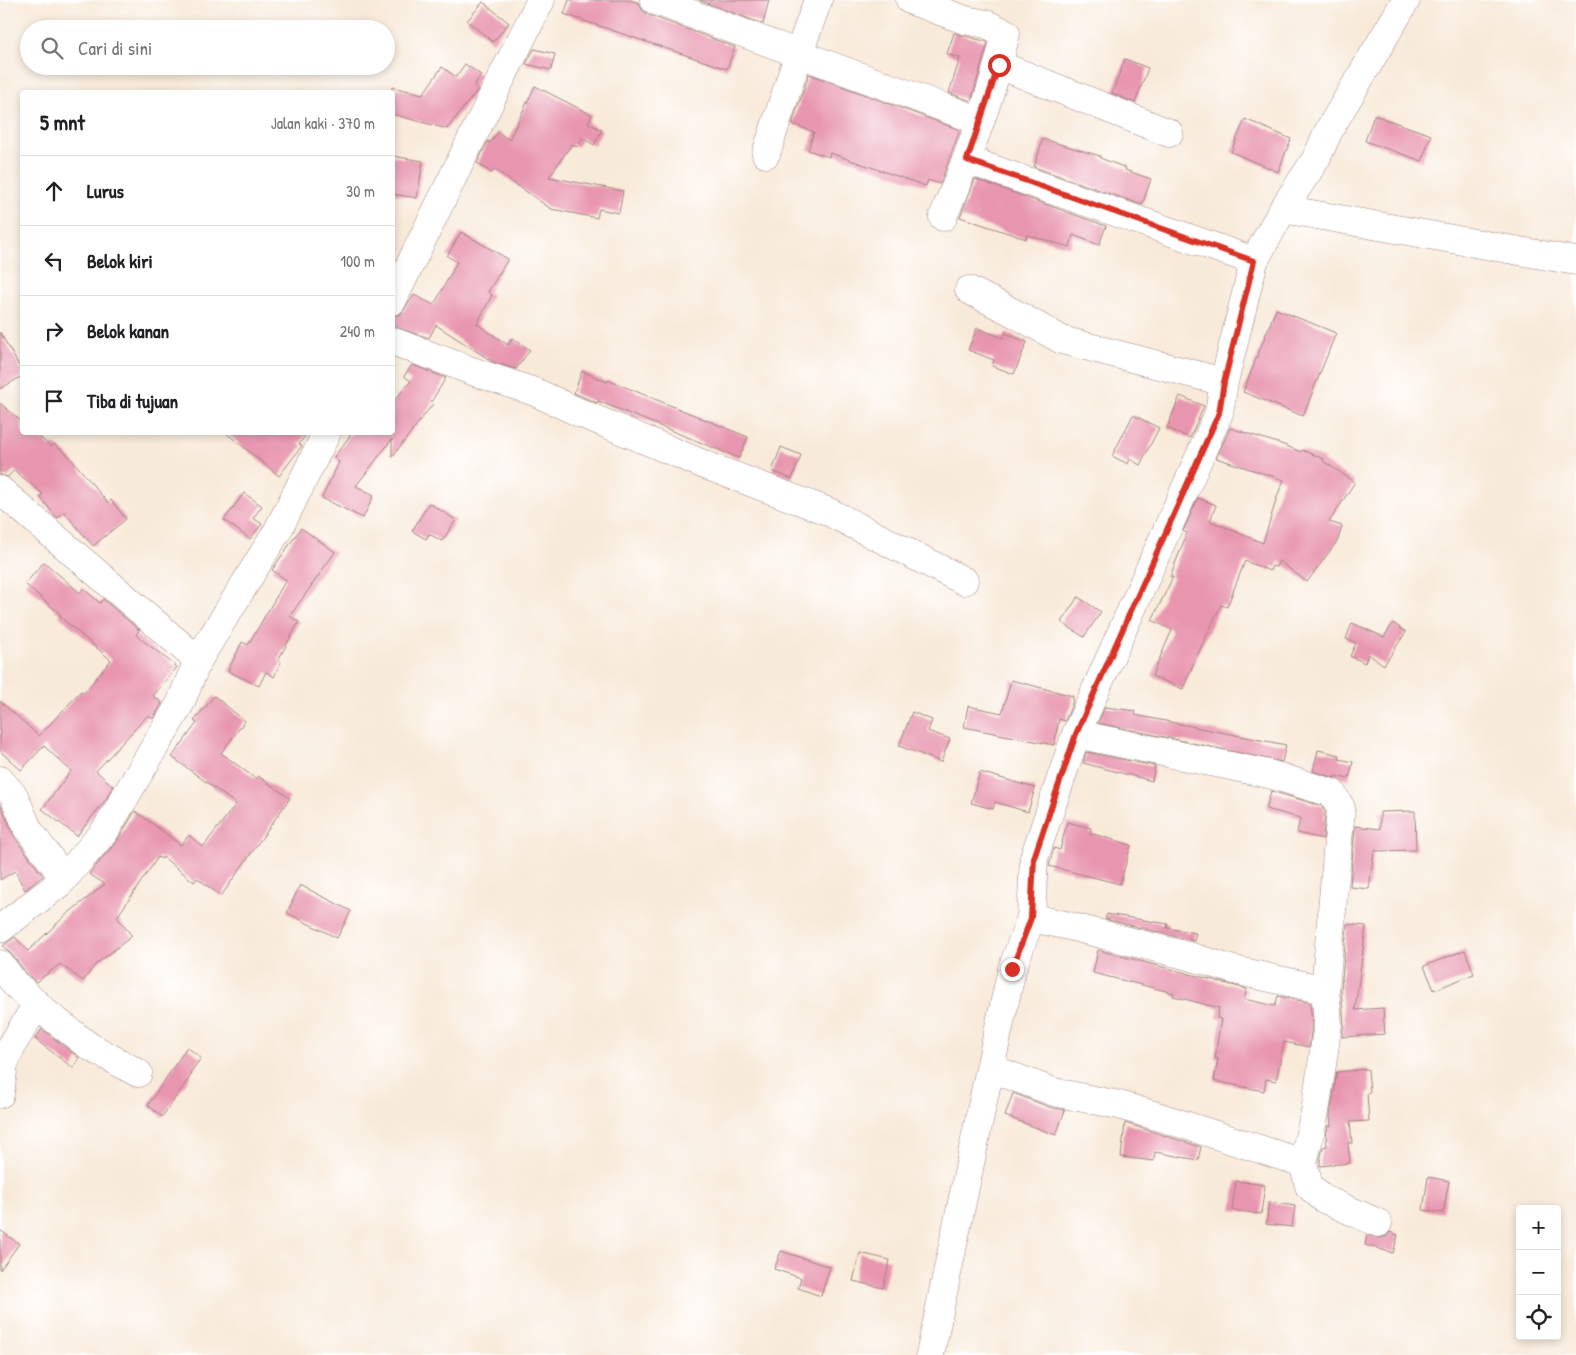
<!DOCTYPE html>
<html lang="id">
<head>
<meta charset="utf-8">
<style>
  :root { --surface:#fff; --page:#f6f6f6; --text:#202124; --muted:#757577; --line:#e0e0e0 }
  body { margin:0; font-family:"Patrick Hand",sans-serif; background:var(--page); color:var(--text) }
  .controls { position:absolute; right:15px; bottom:15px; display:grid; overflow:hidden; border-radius:5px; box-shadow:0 2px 8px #0003 }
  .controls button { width:45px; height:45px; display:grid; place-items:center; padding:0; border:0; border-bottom:1px solid var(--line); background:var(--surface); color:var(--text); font:25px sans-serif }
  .stop { position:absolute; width:15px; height:15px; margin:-11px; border:4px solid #d93025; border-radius:50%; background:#fff }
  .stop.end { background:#d93025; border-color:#fff; box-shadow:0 1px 5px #0008 }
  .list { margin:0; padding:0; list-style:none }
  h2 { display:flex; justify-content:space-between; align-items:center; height:65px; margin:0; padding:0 20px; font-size:21px }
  h2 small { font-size:16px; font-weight:400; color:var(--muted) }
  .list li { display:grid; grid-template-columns:32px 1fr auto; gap:15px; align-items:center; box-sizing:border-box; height:70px; padding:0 20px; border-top:1px solid var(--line) }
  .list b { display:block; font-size:19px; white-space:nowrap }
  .list em { font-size:16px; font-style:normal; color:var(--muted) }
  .icon { flex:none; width:28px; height:28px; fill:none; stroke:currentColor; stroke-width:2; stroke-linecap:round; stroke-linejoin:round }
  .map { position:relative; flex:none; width:1576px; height:1355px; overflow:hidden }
  .search { position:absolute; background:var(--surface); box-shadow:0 2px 8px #0003; left:20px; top:20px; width:375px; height:55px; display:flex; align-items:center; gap:12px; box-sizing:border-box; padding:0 18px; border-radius:28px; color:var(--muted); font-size:19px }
  .panel { position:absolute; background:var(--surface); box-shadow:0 2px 8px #0003; left:20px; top:90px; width:375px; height:345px; border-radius:5px }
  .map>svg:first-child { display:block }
  .building { fill:#e896af }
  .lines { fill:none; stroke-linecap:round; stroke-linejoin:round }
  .minor-casing { stroke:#a18482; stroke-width:29 }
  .minor { stroke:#fff; stroke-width:28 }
  .route { stroke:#d93025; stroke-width:6 }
</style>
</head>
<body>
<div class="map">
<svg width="1576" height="1355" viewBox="0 0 1576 1355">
  <rect width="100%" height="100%" fill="#fff"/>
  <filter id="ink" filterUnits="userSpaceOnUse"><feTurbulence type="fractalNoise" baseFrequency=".02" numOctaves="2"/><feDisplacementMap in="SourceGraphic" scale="10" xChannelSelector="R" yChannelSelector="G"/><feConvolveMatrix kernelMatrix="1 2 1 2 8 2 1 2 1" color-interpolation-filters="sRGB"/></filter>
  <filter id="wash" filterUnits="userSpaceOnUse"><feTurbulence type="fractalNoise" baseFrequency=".0096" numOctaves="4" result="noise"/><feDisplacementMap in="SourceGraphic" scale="20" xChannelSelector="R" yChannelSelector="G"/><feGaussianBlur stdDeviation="1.12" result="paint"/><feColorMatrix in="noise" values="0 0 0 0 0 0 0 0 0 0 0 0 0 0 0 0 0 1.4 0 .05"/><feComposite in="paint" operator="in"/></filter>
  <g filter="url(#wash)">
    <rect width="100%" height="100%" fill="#f8ead9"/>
    <g id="blocks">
      <path class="building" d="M 569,0 L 630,0 L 639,3 L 642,10 L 649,15 L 735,47 L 727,69 L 564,14 Z
        M 699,0 L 769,0 L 763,24 Z
        M 483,2 L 509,23 L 493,42 L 467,21 Z
        M 954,33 L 988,42 L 971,101 L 949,93 L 960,58 L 947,54 Z
        M 534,49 L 555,54 L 551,70 L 526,64 Z
        M 1125,59 L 1148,68 L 1135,103 L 1112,93 Z
        M 465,64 L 481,75 L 474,86 L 478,89 L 447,129 L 392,114 L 392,87 L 423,94 L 442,67 L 456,77 Z
        M 809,74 L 960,130 L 940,184 L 928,180 L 926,186 L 830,153 L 829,157 L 808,150 L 814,132 L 792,124 Z
        M 535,86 L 592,115 L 588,123 L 602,130 L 594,145 L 582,138 L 577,147 L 572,144 L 549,177 L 623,191 L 619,213 L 599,209 L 597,218 L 551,209 L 494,169 L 492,173 L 477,163 L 488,141 L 490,143 L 498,132 L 509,140 Z
        M 1374,115 L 1431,135 L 1422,161 L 1365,141 Z
        M 1245,119 L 1291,139 L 1278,172 L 1231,152 Z
        M 1043,139 L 1100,156 L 1100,158 L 1126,168 L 1125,170 L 1151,179 L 1142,205 L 1034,167 Z
        M 392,156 L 423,161 L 417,198 L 392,194 Z
        M 975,179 L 1106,226 L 1099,245 L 1073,235 L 1070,247 L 1027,235 L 1026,239 L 960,217 Z
        M 461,232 L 508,259 L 488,292 L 492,295 L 477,324 L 508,345 L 512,338 L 530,350 L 516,369 L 493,362 L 436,325 L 429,338 L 392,326 L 392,317 L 401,314 L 414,295 L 434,305 L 457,262 L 447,256 Z
        M 1276,309 L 1336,333 L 1303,416 L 1243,392 Z
        M 977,328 L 1003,338 L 1005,333 L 1027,342 L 1014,374 L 992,366 L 994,360 L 968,350 Z
        M 0,332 L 22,371 L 22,376 L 0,389 Z
        M 412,365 L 446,378 L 431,402 L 433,404 L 392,457 L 392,439 L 356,486 L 374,495 L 363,518 L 322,498 L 339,462 L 334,457 L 353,432 L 392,432 L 392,403 L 411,381 L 404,376 Z
        M 582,371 L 607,382 L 608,380 L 748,437 L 739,458 L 598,401 L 597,403 L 574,393 Z
        M 1180,396 L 1204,406 L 1190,438 L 1167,428 Z
        M 0,403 L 22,422 L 22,432 L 34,432 L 51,447 L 54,444 L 68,455 L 108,503 L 111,500 L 126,519 L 93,546 L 64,512 L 57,518 L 40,497 L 43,494 L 14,470 L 8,477 L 0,475 Z
        M 1133,415 L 1159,428 L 1140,465 L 1130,459 L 1128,464 L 1112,456 Z
        M 1230,428 L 1284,445 L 1301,452 L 1302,450 L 1324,459 L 1323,461 L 1355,482 L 1329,522 L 1342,526 L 1338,540 L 1307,582 L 1279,561 L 1276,567 L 1272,566 L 1270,571 L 1245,561 L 1227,607 L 1221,605 L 1195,660 L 1183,689 L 1152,676 L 1172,630 L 1152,620 L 1173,577 L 1170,577 L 1187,533 L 1183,531 L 1198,498 L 1216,505 L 1210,521 L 1263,543 L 1278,494 L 1284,480 L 1216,458 Z
        M 225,432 L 308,432 L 299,444 L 302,446 L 279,476 Z
        M 781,447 L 801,455 L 792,479 L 772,471 Z
        M 244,493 L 262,506 L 253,518 L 262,524 L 250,539 L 224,520 Z
        M 429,503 L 456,520 L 442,541 L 429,534 L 426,539 L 412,531 Z
        M 301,528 L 335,552 L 290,616 L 299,622 L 278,660 L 281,662 L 274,677 L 266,672 L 259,686 L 228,671 L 242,642 L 248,645 L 286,580 L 272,570 Z
        M 44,562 L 80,593 L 83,588 L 100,603 L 103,599 L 139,630 L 136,635 L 177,667 L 153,696 L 162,703 L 153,719 L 148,715 L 96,771 L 113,786 L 106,799 L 77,836 L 42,809 L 71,771 L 44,746 L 21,770 L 0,751 L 0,701 L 39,736 L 81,691 L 84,693 L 111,660 L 59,616 L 61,615 L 25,584 Z
        M 1078,597 L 1101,612 L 1084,637 L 1061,622 Z
        M 1352,623 L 1384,637 L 1393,623 L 1406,632 L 1384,665 L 1368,654 L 1365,663 L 1350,656 L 1356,643 L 1346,639 Z
        M 1011,680 L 1073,696 L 1072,704 L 1065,721 L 1059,719 L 1054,745 L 964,727 L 968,706 L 1002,713 Z
        M 214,696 L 245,721 L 221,753 L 256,779 L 258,776 L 290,798 L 221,896 L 197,878 L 194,882 L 163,857 L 162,859 L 158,857 L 117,917 L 132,936 L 96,964 L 83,981 L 60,964 L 36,982 L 27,974 L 12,955 L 3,946 L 15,937 L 28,951 L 66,915 L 105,884 L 89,874 L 117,841 L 135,811 L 181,845 L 189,835 L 203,847 L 236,804 L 172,757 L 197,723 L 194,721 Z
        M 1105,707 L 1136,711 L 1135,715 L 1286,745 L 1282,762 L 1098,723 Z
        M 912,712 L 932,720 L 928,731 L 950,739 L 941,762 L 899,746 Z
        M 1318,750 L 1340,755 L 1339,759 L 1353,762 L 1349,779 L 1335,776 L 1335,778 L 1313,771 Z
        M 1086,752 L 1155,766 L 1152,781 L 1083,763 Z
        M 980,772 L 1035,788 L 1028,812 L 995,802 L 993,809 L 971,803 Z
        M 1271,791 L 1322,806 L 1325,812 L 1323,839 L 1297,833 L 1300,818 L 1266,809 Z
        M 0,804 L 15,838 L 43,876 L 25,890 L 15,871 L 0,880 Z
        M 1415,811 L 1416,850 L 1374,851 L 1369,889 L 1350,887 L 1355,826 L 1380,829 L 1380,812 Z
        M 1067,822 L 1091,828 L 1090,833 L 1131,845 L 1120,884 L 1049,866 L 1054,848 L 1060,850 Z
        M 300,885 L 351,911 L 337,938 L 287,913 Z
        M 1107,914 L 1168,924 L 1167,928 L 1196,933 L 1194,941 L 1105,919 Z
        M 1347,924 L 1366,926 L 1355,1010 L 1383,1008 L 1385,1034 L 1342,1037 L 1344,1023 L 1341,990 Z
        M 1098,950 L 1247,989 L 1244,999 L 1275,1006 L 1278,996 L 1310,1003 L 1312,1024 L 1309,1047 L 1284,1042 L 1276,1081 L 1266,1079 L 1264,1091 L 1214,1081 L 1218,1059 L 1215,1058 L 1221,1019 L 1217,1018 L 1219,1008 L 1173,996 L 1174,993 L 1093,973 Z
        M 1465,950 L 1474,974 L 1434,990 L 1424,966 Z
        M 42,1029 L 79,1058 L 73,1068 L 35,1039 Z
        M 187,1047 L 201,1058 L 190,1073 L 192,1074 L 162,1117 L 148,1105 Z
        M 1368,1069 L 1370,1092 L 1367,1093 L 1369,1121 L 1350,1122 L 1352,1143 L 1348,1143 L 1350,1163 L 1320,1166 L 1320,1161 L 1323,1147 L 1327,1146 L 1326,1135 L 1328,1126 L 1331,1126 L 1330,1116 L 1337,1072 Z
        M 1013,1093 L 1049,1107 L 1065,1110 L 1056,1135 L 1005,1116 Z
        M 1125,1123 L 1201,1147 L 1198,1160 L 1155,1152 L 1154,1161 L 1121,1157 Z
        M 1428,1177 L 1449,1181 L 1443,1213 L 1423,1210 Z
        M 1236,1181 L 1265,1185 L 1261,1214 L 1232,1210 Z
        M 1269,1202 L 1295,1206 L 1292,1227 L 1266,1224 Z
        M 0,1230 L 19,1244 L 0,1270 Z
        M 1390,1232 L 1398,1235 L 1393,1253 L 1365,1245 L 1367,1235 L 1380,1238 L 1387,1236 Z
        M 781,1251 L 830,1267 L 821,1296 L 798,1288 L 801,1278 L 774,1269 Z
        M 860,1253 L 890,1260 L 883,1288 L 853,1281 Z"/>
    </g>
  </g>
  <g filter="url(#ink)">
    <use href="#blocks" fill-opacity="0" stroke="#a18482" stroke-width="1"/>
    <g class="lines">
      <defs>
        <path id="minor" d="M 654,0 L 980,121
          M 910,0 L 965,20 L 986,24 L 1006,33 C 992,96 968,157 943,217
          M 999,65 L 1169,133
          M 766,154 L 799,53 L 818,0
          M 967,160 L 1254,261
          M 1283,209 L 1576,261
          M 969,290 L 1012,312 L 1062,340 L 1224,382
          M 392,301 L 503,75 L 541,0
          M 392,341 L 472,371 L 535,392 L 578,412 L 705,465 L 827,511 L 964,581
          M 0,490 L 198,660
          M 1076,734 L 1269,774 L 1332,793 L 1341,808 L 1325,990 L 1328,1024 L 1315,1112 L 1303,1163 L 1309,1186 L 1324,1199 L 1378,1223
          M 0,780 L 14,796 L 28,829 L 64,878
          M 1031,918 L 1065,925 L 1192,957 L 1234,970 L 1325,990
          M 0,929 L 60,883 L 105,831 L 180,704 L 198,660 L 278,530 L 327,432
          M 0,964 L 15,984 L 45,1012 L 89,1046 L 138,1073
          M 990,1068 L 1054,1092 L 1119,1105 L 1163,1118 L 1303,1163
          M 0,1094 L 4,1064 L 12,1045 L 37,1004
          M 930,1355 L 990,1068 L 1012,969 L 1031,918 L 1034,858 L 1076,734 L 1219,413 L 1224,382 L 1254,261 L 1283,209 L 1316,159 L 1329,130 L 1406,0"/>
      </defs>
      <use href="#minor" class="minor-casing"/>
      <use href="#minor" class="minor"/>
    </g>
  </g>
  <g class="lines" filter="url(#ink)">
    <path class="route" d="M 999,65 L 967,160 L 1254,261 L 1224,382 L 1219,413 L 1076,734 L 1034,858 L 1031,918 L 1012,969"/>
  </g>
</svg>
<div class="controls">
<button>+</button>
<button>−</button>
<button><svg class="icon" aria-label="locate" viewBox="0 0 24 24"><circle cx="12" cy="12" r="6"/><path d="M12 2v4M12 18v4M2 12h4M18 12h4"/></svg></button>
</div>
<div class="stop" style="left:999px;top:65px"></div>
<div class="stop end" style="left:1012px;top:969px"></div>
<div class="search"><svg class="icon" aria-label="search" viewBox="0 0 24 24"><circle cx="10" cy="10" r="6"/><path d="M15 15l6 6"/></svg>Cari di sini</div>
<section class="panel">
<h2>5 mnt<small>Jalan kaki · 370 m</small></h2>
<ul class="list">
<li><svg class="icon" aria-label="ahead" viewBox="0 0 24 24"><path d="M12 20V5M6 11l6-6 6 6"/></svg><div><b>Lurus</b></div><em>30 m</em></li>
<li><svg class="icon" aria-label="left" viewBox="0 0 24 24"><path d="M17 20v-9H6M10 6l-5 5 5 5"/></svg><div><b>Belok kiri</b></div><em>100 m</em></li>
<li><svg class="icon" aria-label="right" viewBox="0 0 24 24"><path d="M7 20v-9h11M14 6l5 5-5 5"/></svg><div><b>Belok kanan</b></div><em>240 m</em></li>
<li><svg class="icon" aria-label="arrive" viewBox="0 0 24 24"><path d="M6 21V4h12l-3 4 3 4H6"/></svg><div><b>Tiba di tujuan</b></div></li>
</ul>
</section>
</div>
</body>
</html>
